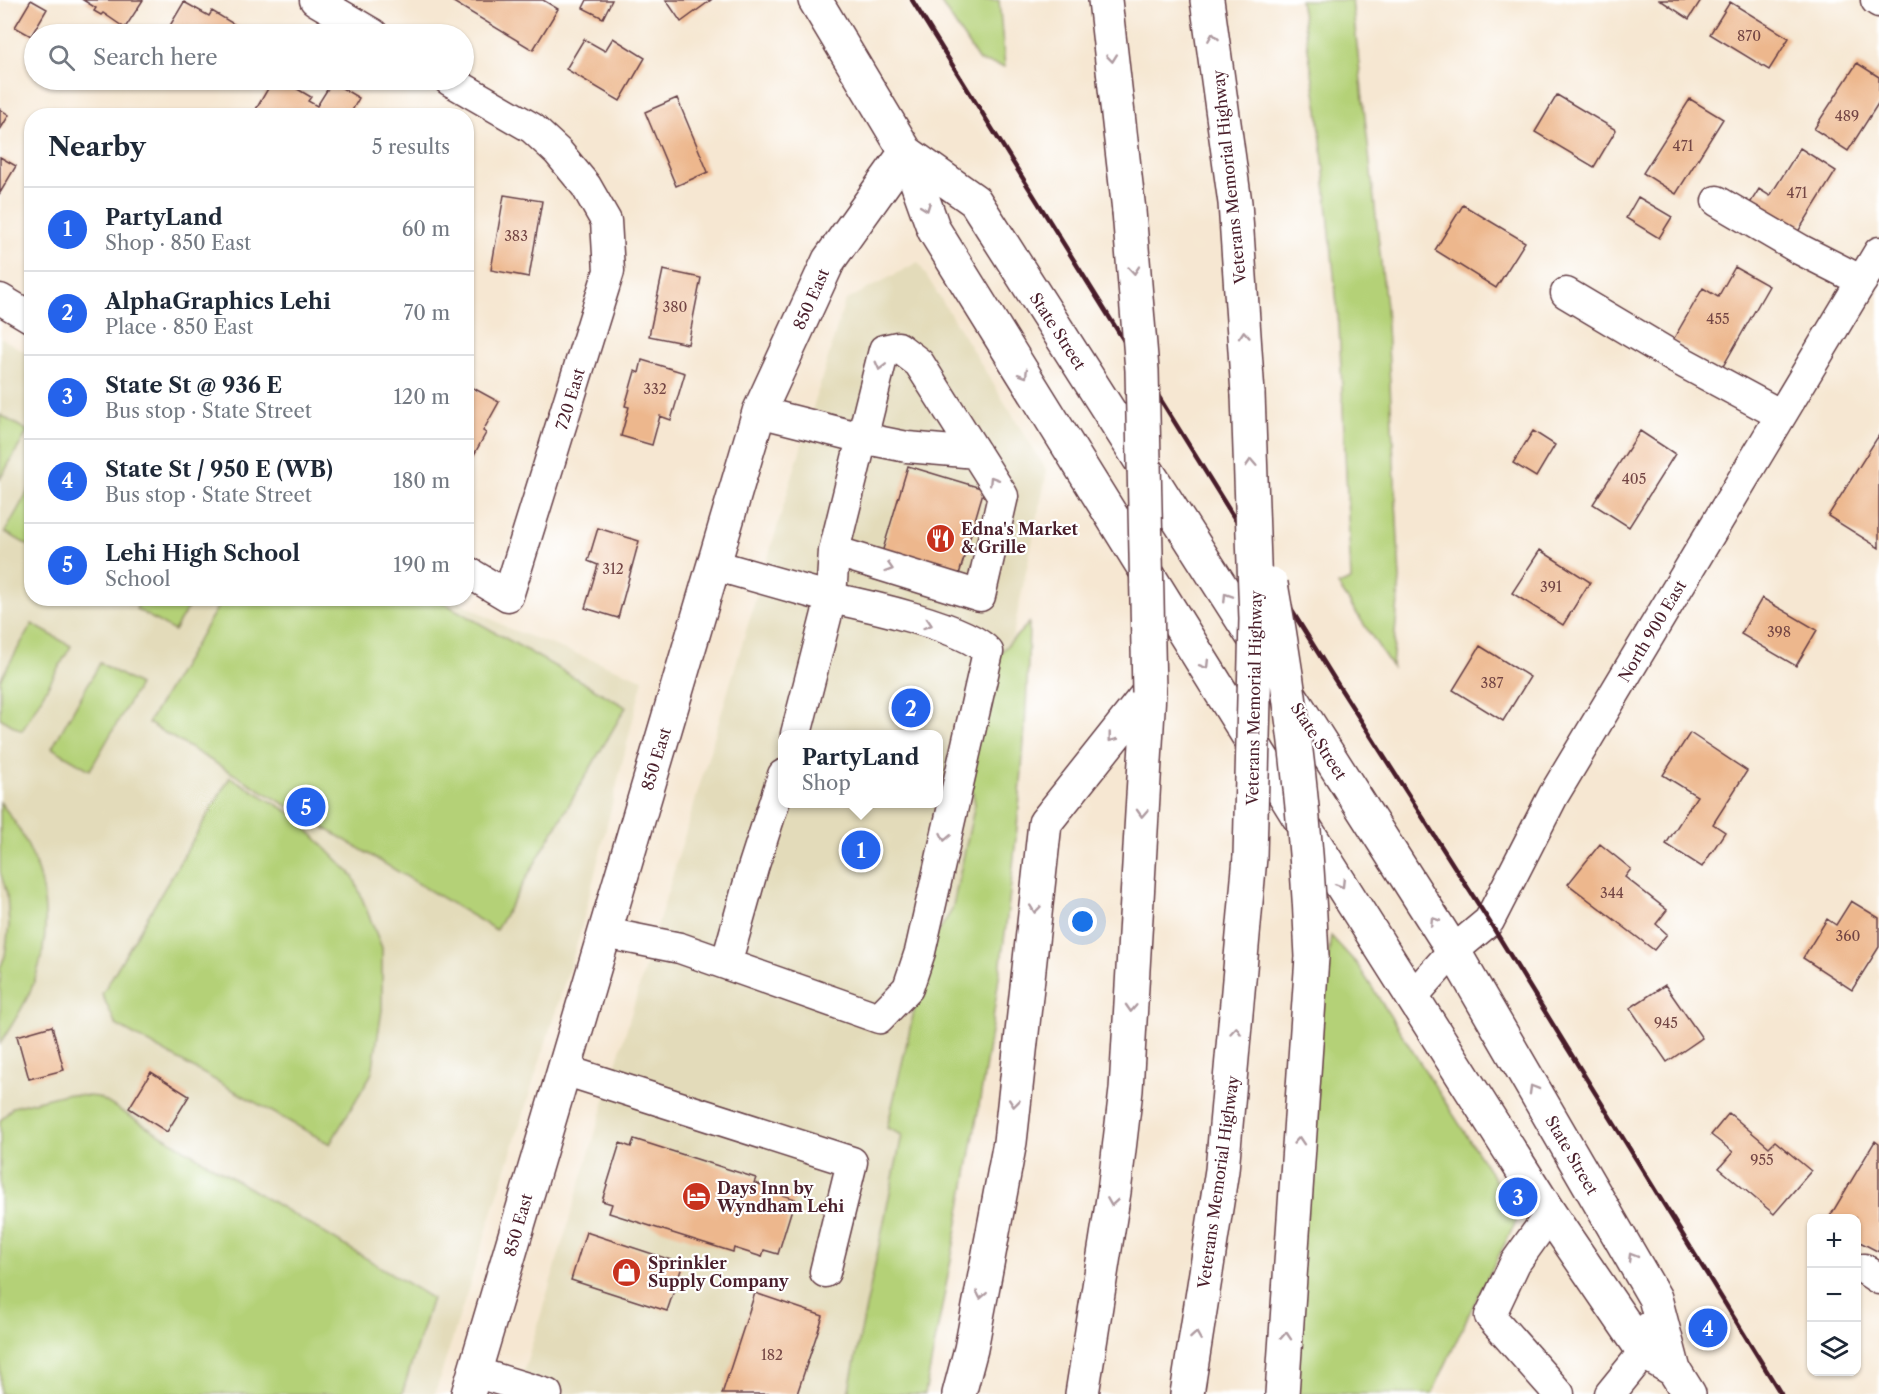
<!DOCTYPE html>
<html lang="en">
<head>
<meta charset="utf-8">
<style>
  :root { --surface:#fff; --page:#f6f6f7; --text:#1f2937; --muted:#747a83; --line:#e0e1e3; --accent:#2563eb }
  body { margin:0; font-family:"Libre Caslon Text",serif; background:var(--page); color:var(--text) }
  .controls { position:absolute; right:18px; bottom:18px; display:grid; overflow:hidden; border-radius:12px; box-shadow:0 2px 4px #0004 }
  .controls button { width:54px; height:54px; display:grid; place-items:center; padding:0; border:0; border-bottom:2px solid var(--line); background:var(--surface); color:var(--text); font:30px sans-serif }
  .you { position:absolute; left:1083px; top:922px; width:21px; height:21px; margin:-15px; border:4px solid #fff; border-radius:50%; background:#1a73e8; box-shadow:0 0 0 9px #1a73e833 }
  .badge { display:grid; place-items:center; width:39px; height:39px; border-radius:50%; background:var(--accent); color:#fff; font-size:20px; font-weight:700 }
  .pin { position:absolute; translate:-50% -50%; border:3px solid #fff; box-shadow:0 2px 6px #0006 }
  .popup { position:absolute; left:778px; top:730px; width:165px; height:78px; box-sizing:border-box; display:grid; place-content:center; border-radius:12px; background:var(--surface); filter:drop-shadow(0 2px 4px #0005); font-size:20px; white-space:nowrap; color:var(--muted) }
  .popup b { font-size:22px; color:var(--text) }
  .popup::after { content:''; position:absolute; left:50%; top:100%; margin-left:-12px; border:12px solid transparent; border-top-color:var(--surface) }
  .list { margin:0; padding:0; list-style:none }
  h2 { display:flex; justify-content:space-between; align-items:center; height:78px; margin:0; padding:0 24px; font-size:26px }
  h2 small { font-size:20px; font-weight:400; color:var(--muted) }
  .list li { display:grid; grid-template-columns:39px 1fr auto; gap:18px; align-items:center; box-sizing:border-box; height:84px; padding:0 24px; border-top:2px solid var(--line) }
  .list b { display:block; font-size:22px; white-space:nowrap }
  .list p { margin:0; font-size:20px; white-space:nowrap; color:var(--muted) }
  .list em { font-size:20px; font-style:normal; color:var(--muted) }
  .icon { flex:none; width:33px; height:33px; fill:none; stroke:currentColor; stroke-width:2; stroke-linecap:round; stroke-linejoin:round }
  .map { position:relative; flex:none; width:1879px; height:1394px; overflow:hidden }
  .search { position:absolute; background:var(--surface); box-shadow:0 2px 4px #0004; left:24px; top:24px; width:450px; height:66px; display:flex; align-items:center; gap:15px; box-sizing:border-box; padding:0 21px; border-radius:33px; color:var(--muted); font-size:22px }
  .panel { position:absolute; background:var(--surface); box-shadow:0 2px 4px #0004; left:24px; top:108px; width:450px; height:498px; border-radius:24px }
  .map>svg:first-child { display:block }
  .built { fill:#e3dbba; fill-rule:evenodd }
  .green { fill:#b4d177; stroke:#7f7851; stroke-width:1.5 }
  .building { fill:#edb78d }
  .lines { fill:none; stroke-linecap:round; stroke-linejoin:round }
  .minor-casing { stroke:#643d44; stroke-width:33 }
  .major-casing { stroke:#643d44; stroke-width:36 }
  .highway-casing { stroke:#643d44; stroke-width:36 }
  .minor { stroke:#fff; stroke-width:30 }
  .major { stroke:#fff; stroke-width:33 }
  .highway { stroke:#fff; stroke-width:33 }
  .rail { stroke:#4a1f2b; stroke-width:4.5 }
  .highway-bridge-casing { stroke:#643d44; stroke-width:36; stroke-linecap:butt }
  .highway-bridge { stroke:#fff; stroke-width:33 }
  .oneway { stroke:#ae9aa0 }
  .labels { text-anchor:middle; dominant-baseline:central; stroke-width:4.5; stroke-linejoin:round; paint-order:stroke }
  .number-label { font-size:14px; fill:#734544 }
  .street-label { font-size:16px; fill:#4a1f2b; stroke:#fff }
  .poi-label { font-size:16px; font-weight:bold; fill:#4a1f2b; stroke:#fff; text-anchor:start }
</style>
</head>
<body>
<div class="map">
<svg width="1879" height="1394" viewBox="0 0 1879 1394">
  <rect width="100%" height="100%" fill="#fff"/>
  <filter id="ink" filterUnits="userSpaceOnUse"><feTurbulence type="fractalNoise" baseFrequency=".0167" numOctaves="2"/><feDisplacementMap in="SourceGraphic" scale="12" xChannelSelector="R" yChannelSelector="G"/><feConvolveMatrix kernelMatrix="1 2 1 2 8 2 1 2 1" color-interpolation-filters="sRGB"/></filter>
  <filter id="wash" filterUnits="userSpaceOnUse"><feTurbulence type="fractalNoise" baseFrequency=".008" numOctaves="4" result="noise"/><feDisplacementMap in="SourceGraphic" scale="24" xChannelSelector="R" yChannelSelector="G"/><feGaussianBlur stdDeviation="1.35" result="paint"/><feColorMatrix in="noise" values="0 0 0 0 0 0 0 0 0 0 0 0 0 0 0 0 0 1.4 0 .05"/><feComposite in="paint" operator="in"/></filter>
  <g filter="url(#wash)">
    <rect width="100%" height="100%" fill="#f6e7d2"/>
    <path class="built" d="M 918,262 L 1047,471 L 855,1394 L 517,1394 L 845,301 ZM 783,734 L 939,734 L 939,804 L 783,804 Z
      M 0,337 L 31,356 L 32,598 L 454,599 L 510,629 L 643,679 L 580,934 L 435,1394 L 0,1394 Z"/>
    <path class="green" d="M 939,0 L 999,0 L 1005,67 L 979,61 Z
      M 1300,0 L 1352,0 L 1386,307 L 1400,579 L 1392,667 L 1338,585 L 1351,580 L 1339,326 L 1318,110 Z
      M 0,415 L 28,431 L 0,479 Z
      M 31,486 L 31,547 L 5,532 Z
      M 223,598 L 437,599 L 626,707 L 496,930 L 148,723 Z
      M 142,599 L 142,598 L 193,599 L 174,631 L 136,609 Z
      M 1029,623 C 1025,883 975,1139 925,1394 L 848,1394 L 902,1135 L 887,1128 L 929,947 L 952,910 L 975,804 L 969,773 L 998,655 Z
      M 32,624 L 71,646 L 22,731 L 0,718 L 0,680 Z
      M 100,663 L 139,685 L 90,770 L 52,748 Z
      M 230,777 L 291,813 L 353,876 L 382,948 L 382,1010 L 372,1073 L 330,1144 L 116,1025 L 102,994 Z
      M 0,802 C 41,853 58,916 35,979 C 27,1002 13,1023 0,1044 L 0,968 L 5,956 L 9,925 L 7,894 L 0,872 Z
      M 1331,936 L 1357,964 L 1515,1211 L 1517,1220 L 1467,1318 L 1432,1394 L 1295,1394 L 1312,1075 Z
      M 65,1094 L 98,1097 L 432,1298 L 402,1394 L 0,1394 L 0,1121 L 13,1107 Z"/>
    <g id="blocks">
      <path class="building" d="M 31,0 L 47,9 L 31,36 L 15,27 Z
        M 83,0 L 143,0 L 125,28 L 103,13 L 101,15 L 94,11 L 96,8 Z
        M 450,0 L 543,0 L 558,9 L 533,50 Z
        M 587,0 L 612,0 L 603,18 L 583,8 Z
        M 666,0 L 711,0 L 681,22 Z
        M 1660,0 L 1701,0 L 1689,19 Z
        M 184,2 L 209,16 L 212,11 L 242,29 L 239,34 L 165,34 Z
        M 1730,2 L 1789,38 L 1769,70 L 1710,34 Z
        M 613,38 L 645,58 L 620,101 L 566,69 L 584,39 L 605,51 Z
        M 1857,63 L 1879,77 L 1879,102 L 1848,151 L 1814,129 Z
        M 273,80 L 282,80 L 311,97 L 308,101 L 317,106 L 332,82 L 359,98 L 349,116 L 252,116 Z
        M 1557,95 L 1616,130 L 1594,167 L 1535,132 Z
        M 677,98 L 708,172 L 676,186 L 645,112 Z
        M 1690,99 L 1723,119 L 1676,194 L 1643,173 Z
        M 0,109 L 9,115 L 0,130 Z
        M 1800,148 L 1836,171 L 1796,235 L 1749,205 L 1759,189 L 1770,196 Z
        M 0,157 L 16,166 L 0,193 Z
        M 504,195 L 542,201 L 529,277 L 491,270 Z
        M 1638,197 L 1672,217 L 1659,238 L 1626,218 Z
        M 1463,205 L 1525,242 L 1496,288 L 1435,250 Z
        M 1735,267 L 1769,286 L 1722,368 L 1673,340 L 1703,288 L 1718,297 Z
        M 663,270 L 701,278 L 688,344 L 649,336 Z
        M 642,360 L 685,373 L 671,420 L 660,416 L 652,445 L 621,436 L 629,407 L 625,406 L 635,371 L 639,373 Z
        M 466,384 L 499,402 L 483,431 L 486,433 L 466,469 Z
        M 1533,431 L 1555,445 L 1536,477 L 1513,463 Z
        M 1640,431 L 1675,454 L 1629,527 L 1593,504 Z
        M 1879,435 L 1879,548 L 1828,516 Z
        M 908,466 L 984,489 L 958,578 L 881,556 Z
        M 598,528 L 639,541 L 618,618 L 585,608 L 598,565 L 588,561 Z
        M 1540,550 L 1590,582 L 1563,625 L 1512,593 Z
        M 1762,598 L 1817,630 L 1796,666 L 1741,634 Z
        M 1480,646 L 1530,677 L 1503,721 L 1453,690 Z
        M 1690,733 L 1747,771 L 1713,824 L 1725,832 L 1702,867 L 1666,844 L 1697,796 L 1663,775 Z
        M 1600,844 L 1631,869 L 1625,877 L 1667,910 L 1656,924 L 1667,934 L 1654,950 L 1568,884 Z
        M 1851,901 L 1879,918 L 1879,947 L 1852,990 L 1803,958 L 1827,919 L 1836,925 Z
        M 1665,985 L 1702,1038 L 1667,1062 L 1630,1008 Z
        M 52,1026 L 64,1070 L 29,1079 L 17,1036 Z
        M 151,1072 L 189,1096 L 167,1132 L 129,1108 Z
        M 1729,1113 L 1769,1147 L 1775,1141 L 1811,1171 L 1774,1214 L 1719,1168 L 1733,1152 L 1711,1135 Z
        M 634,1139 L 756,1178 L 754,1183 L 783,1191 L 782,1195 L 795,1199 L 778,1254 L 764,1250 L 762,1257 L 734,1248 L 733,1252 L 609,1213 L 612,1204 L 602,1201 L 620,1143 L 631,1147 Z
        M 1875,1141 L 1879,1144 L 1879,1252 L 1856,1240 L 1856,1218 L 1829,1218 Z
        M 586,1232 L 683,1264 L 667,1311 L 571,1280 Z
        M 755,1293 L 823,1316 L 797,1394 L 722,1394 Z"/>
    </g>
  </g>
  <g filter="url(#ink)">
    <use href="#blocks" fill-opacity="0" stroke="#643d44" stroke-width="1.5"/>
    <g class="lines">
      <defs>
        <path id="minor" d="M 315,0 L 373,34
          M 1876,0 L 1879,2
          M 449,80 L 532,128 L 558,152 L 586,186 L 606,221 L 609,271 L 508,596 L 466,571
          M 1717,201 L 1801,250 L 1862,281
          M 1566,293 L 1677,359 L 1781,415
          M 0,299 L 32,318
          M 759,412 L 862,438 L 907,447 L 976,453
          M 714,565 L 831,598 L 796,734
          M 605,933 L 680,948 L 879,1018 L 908,988 L 920,952 L 988,652 C 967,627 866,605 831,598 L 834,551 L 884,350 L 898,347 L 919,363 L 1003,496 L 980,596 L 834,551
          M 726,964 L 753,868 L 783,775
          M 1412,997 L 1453,951 L 1489,921 L 1553,796 L 1879,252
          M 564,1070 L 852,1162 L 825,1272
          M 1550,1214 L 1515,1263 L 1490,1316 L 1559,1394
          M 1864,1269 L 1879,1279
          M 474,1372 L 547,1394
          M 1610,1394 L 1644,1352 L 1649,1327"/>
        <path id="major" d="M 815,0 L 906,152 L 934,230 L 1311,837 L 1550,1214 L 1644,1352 L 1674,1370
          M 906,152 L 975,201 L 1456,955 L 1655,1298 L 1674,1370 L 1689,1394
          M 468,1394 L 759,412 L 829,260 L 906,152"/>
        <path id="highway" d="M 1105,0 L 1129,211
          M 1207,0 L 1235,203 L 1248,394
          M 959,1394 L 971,1349 L 1010,1142 L 1045,823 L 1149,692
          M 1082,1394 L 1114,1192 L 1126,1090 L 1149,692
          M 1187,1394 L 1222,1170 L 1250,857
          M 1282,1394 L 1312,957"/>
      </defs>
      <use href="#minor" class="minor-casing"/>
      <use href="#major" class="major-casing"/>
      <use href="#highway" class="highway-casing"/>
      <use href="#minor" class="minor"/>
      <use href="#major" class="major"/>
      <use href="#highway" class="highway"/>
      <path class="rail" d="M 912,0 L 1335,680 L 1489,921 L 1781,1394"/>
      <defs>
        <path id="highway-bridge" d="M 1129,211 L 1142,370 L 1149,692
          M 1248,394 L 1256,619 L 1250,857
          M 1271,584 C 1294,708 1307,831 1312,957"/>
      </defs>
      <use href="#highway-bridge" class="highway-bridge-casing"/>
      <use href="#highway-bridge" class="highway-bridge"/>
    </g>
    <defs><path id="oneway-chevron" d="M-2-3.5L2.5 0L-2 3.5" fill="none" stroke-width="1.6" stroke-linecap="round" stroke-linejoin="round" transform="scale(1.5)"/></defs>
    <g class="oneway">
      <use href="#oneway-chevron" transform="translate(1213 37) rotate(-99)"/>
      <use href="#oneway-chevron" transform="translate(1112 58) rotate(84)"/>
      <use href="#oneway-chevron" transform="translate(926 207) rotate(70)"/>
      <use href="#oneway-chevron" transform="translate(1134 270) rotate(85)"/>
      <use href="#oneway-chevron" transform="translate(1244 335) rotate(-94)"/>
      <use href="#oneway-chevron" transform="translate(880 366) rotate(104)"/>
      <use href="#oneway-chevron" transform="translate(1024 374) rotate(58)"/>
      <use href="#oneway-chevron" transform="translate(1251 463) rotate(-93)"/>
      <use href="#oneway-chevron" transform="translate(993 480) rotate(-122)"/>
      <use href="#oneway-chevron" transform="translate(889 568) rotate(17)"/>
      <use href="#oneway-chevron" transform="translate(1227 597) rotate(-123)"/>
      <use href="#oneway-chevron" transform="translate(928 624) rotate(18)"/>
      <use href="#oneway-chevron" transform="translate(1205 665) rotate(58)"/>
      <use href="#oneway-chevron" transform="translate(1112 738) rotate(128)"/>
      <use href="#oneway-chevron" transform="translate(1142 813) rotate(93)"/>
      <use href="#oneway-chevron" transform="translate(945 837) rotate(101)"/>
      <use href="#oneway-chevron" transform="translate(1341 884) rotate(58)"/>
      <use href="#oneway-chevron" transform="translate(1035 909) rotate(96)"/>
      <use href="#oneway-chevron" transform="translate(1434 921) rotate(-123)"/>
      <use href="#oneway-chevron" transform="translate(1131 1008) rotate(93)"/>
      <use href="#oneway-chevron" transform="translate(1236 1031) rotate(-85)"/>
      <use href="#oneway-chevron" transform="translate(1533 1089) rotate(-120)"/>
      <use href="#oneway-chevron" transform="translate(1014 1103) rotate(96)"/>
      <use href="#oneway-chevron" transform="translate(1299 1141) rotate(-86)"/>
      <use href="#oneway-chevron" transform="translate(1112 1202) rotate(99)"/>
      <use href="#oneway-chevron" transform="translate(1632 1257) rotate(-120)"/>
      <use href="#oneway-chevron" transform="translate(981 1295) rotate(101)"/>
      <use href="#oneway-chevron" transform="translate(1196 1336) rotate(-81)"/>
      <use href="#oneway-chevron" transform="translate(1286 1336) rotate(-86)"/>
    </g>
  </g>
  <defs>
    <symbol id="restaurant-disc" viewBox="-11 -11 22 22"><circle r="9.5" fill="#c8321e" stroke="#fff"/><path d="M-5-6h1v4h1v-4h1v4h1v-4h1v5L-1.5 .5V6h-2V.5L-5-1ZM5-6V6H3V1.5H1.5Q1.5-4 5-6Z" fill="#fff"/></symbol>
    <symbol id="hotel-disc" viewBox="-11 -11 22 22"><circle r="9.5" fill="#c8321e" stroke="#fff"/><path d="M-6-4.5h1.5V1H6V5H4.5V3h-9V5H-6ZM-4 0a1.8 1.8 0 1 1 3.6 0ZM.5 0V-2.5h3Q6-2.5 6 0Z" fill="#fff"/></symbol>
    <symbol id="shop-disc" viewBox="-11 -11 22 22"><circle r="9.5" fill="#c8321e" stroke="#fff"/><path d="M-5-2.5h2.3a2.7 3.5 0 0 1 5.4 0H5L5.5 6h-11ZM-1.5-2.5h3a1.5 2.3 0 0 0-3 0Z" fill="#fff"/></symbol>
  </defs>
  <g fill-rule="evenodd">
    <use href="#restaurant-disc" x="924" y="522" width="33" height="33"/>
    <use href="#hotel-disc" x="680" y="1180" width="33" height="33"/>
    <use href="#shop-disc" x="610" y="1256" width="33" height="33"/>
  </g>
  <g class="labels">
    <g class="number-label">
      <text x="1749" y="36">870</text>
      <text x="1847" y="116">489</text>
      <text x="1683" y="146">471</text>
      <text x="1797" y="193">471</text>
      <text x="516" y="236">383</text>
      <text x="675" y="307">380</text>
      <text x="1718" y="319">455</text>
      <text x="655" y="389">332</text>
      <text x="1634" y="479">405</text>
      <text x="613" y="569">312</text>
      <text x="1551" y="587">391</text>
      <text x="1779" y="632">398</text>
      <text x="1492" y="683">387</text>
      <text x="1612" y="893">344</text>
      <text x="1848" y="936">360</text>
      <text x="1666" y="1023">945</text>
      <text x="1762" y="1160">955</text>
      <text x="772" y="1355">182</text>
    </g>
    <g class="street-label">
      <text transform="translate(1229 177) rotate(-96)">Veterans Memorial Highway</text>
      <text transform="translate(811 299) rotate(-66)">850 East</text>
      <text transform="translate(1058 331) rotate(57)">State Street</text>
      <text transform="translate(570 399) rotate(-73)">720 East</text>
      <text transform="translate(1652 631) rotate(-59)">North 900 East</text>
      <text transform="translate(1254 698) rotate(-89)">Veterans Memorial Highway</text>
      <text transform="translate(1319 741) rotate(57)">State Street</text>
      <text transform="translate(656 759) rotate(-73)">850 East</text>
      <text transform="translate(1572 1155) rotate(60)">State Street</text>
      <text transform="translate(1218 1182) rotate(-82)">Veterans Memorial Highway</text>
      <text transform="translate(518 1225) rotate(-74)">850 East</text>
    </g>
    <g class="poi-label">
      <text x="961" y="529">Edna's Market<tspan x="961" dy="18">&amp; Grille</tspan></text>
      <text x="717" y="1188">Days Inn by<tspan x="717" dy="18">Wyndham Lehi</tspan></text>
      <text x="648" y="1263">Sprinkler<tspan x="648" dy="18">Supply Company</tspan></text>
    </g>
  </g>
</svg>
<div class="controls">
<button>+</button>
<button>−</button>
<button><svg class="icon" aria-label="layers" viewBox="0 0 24 24"><path d="M12 4l9 5-9 5-9-5zM3 14l9 5 9-5"/></svg></button>
</div>
<div class="you"></div>
<div class="pin badge" style="left:861px;top:850px">1</div>
<div class="popup"><b>PartyLand</b>Shop</div>
<div class="pin badge" style="left:911px;top:708px">2</div>
<div class="pin badge" style="left:1518px;top:1197px">3</div>
<div class="pin badge" style="left:1708px;top:1328px">4</div>
<div class="pin badge" style="left:306px;top:807px">5</div>
<div class="search"><svg class="icon" aria-label="search" viewBox="0 0 24 24"><circle cx="10" cy="10" r="6"/><path d="M15 15l6 6"/></svg>Search here</div>
<section class="panel">
<h2>Nearby<small>5 results</small></h2>
<ul class="list">
<li><span class="badge">1</span><div><b>PartyLand</b><p>Shop · 850 East</p></div><em>60 m</em></li>
<li><span class="badge">2</span><div><b>AlphaGraphics Lehi</b><p>Place · 850 East</p></div><em>70 m</em></li>
<li><span class="badge">3</span><div><b>State St @ 936 E</b><p>Bus stop · State Street</p></div><em>120 m</em></li>
<li><span class="badge">4</span><div><b>State St / 950 E (WB)</b><p>Bus stop · State Street</p></div><em>180 m</em></li>
<li><span class="badge">5</span><div><b>Lehi High School</b><p>School</p></div><em>190 m</em></li>
</ul>
</section>
</div>
</body>
</html>
